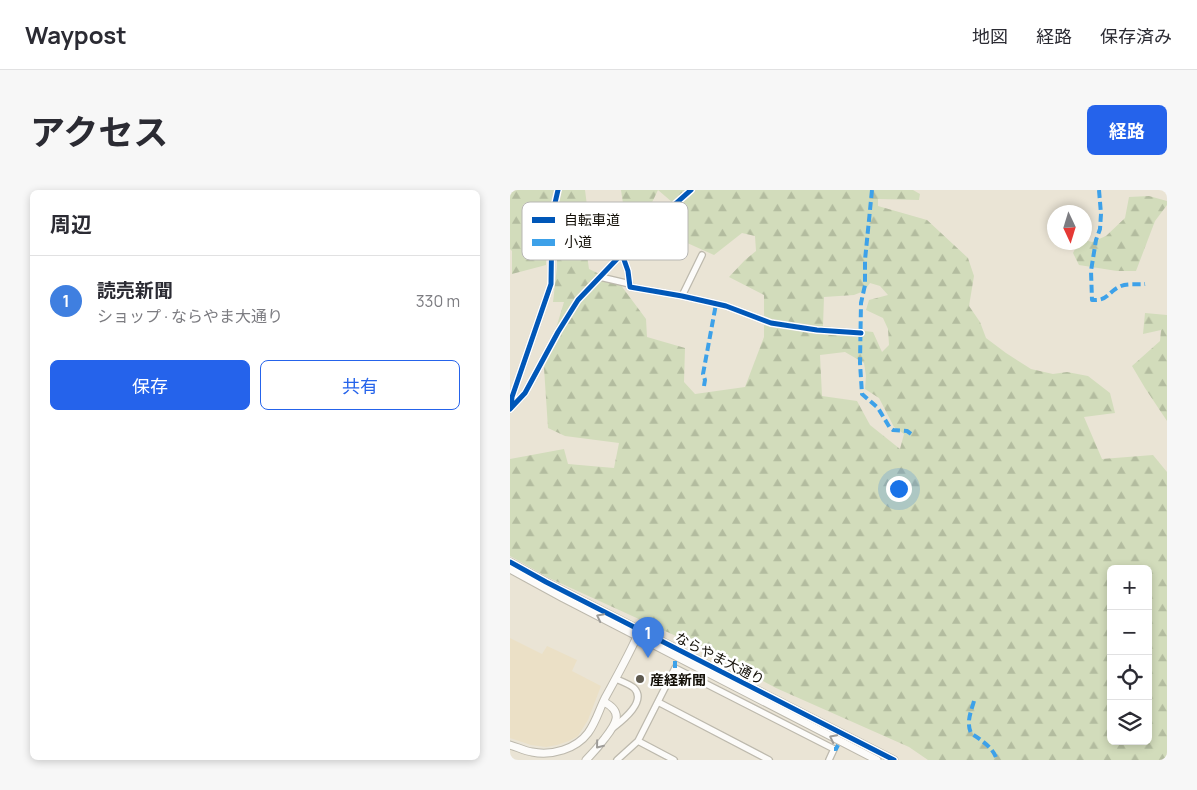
<!DOCTYPE html>
<html lang="ja">
<head>
<meta charset="utf-8">
<style>
  :root { --surface:#fff; --page:#f7f7f7; --text:#2b2b33; --muted:#7c7c81; --line:#e1e1e2; --accent:#2563eb }
  body { margin:0; font-family:Manrope,"Noto Sans JP",sans-serif; background:var(--page); color:var(--text) }
  .controls { position:absolute; right:15px; bottom:15px; display:grid; overflow:hidden; border-radius:8px; box-shadow:0 2px 8px #0003 }
  .controls button { width:45px; height:45px; display:grid; place-items:center; padding:0; border:0; border-bottom:1px solid var(--line); background:var(--surface); color:var(--text); font:25px sans-serif }
  .compass { position:absolute; left:537px; top:15px; width:45px; height:45px; border-radius:50%; background:var(--surface); box-shadow:0 2px 8px #0003; rotate:176deg }
  .you { position:absolute; left:388px; top:298px; width:18px; height:18px; margin:-12px; border:4px solid #fff; border-radius:50%; background:#1a73e8; box-shadow:0 0 0 8px #1a73e833 }
  .badge { display:grid; place-items:center; width:32px; height:32px; border-radius:50%; background:var(--accent); color:#fff; font-size:16px; font-weight:700 }
  .pin { position:absolute; translate:-50% -41px; filter:drop-shadow(0 1px 2px #0008) }
  .pin::after { content:''; position:absolute; top:26px; width:18px; height:15px; background:inherit; clip-path:polygon(0 0,100% 0,50% 100%) }
  .list { margin:0; padding:0; list-style:none }
  h2 { display:flex; justify-content:space-between; align-items:center; height:65px; margin:0; padding:0 20px; font-size:21px }
  h2 small { font-size:16px; font-weight:400; color:var(--muted) }
  .list li { display:grid; grid-template-columns:32px 1fr auto; gap:15px; align-items:center; box-sizing:border-box; height:90px; padding:0 20px; border-top:1px solid var(--line) }
  .list b { display:block; font-size:19px; white-space:nowrap }
  .list p { margin:0; font-size:16px; white-space:nowrap; color:var(--muted) }
  .list em { font-size:16px; font-style:normal; color:var(--muted) }
  .actions { display:flex; gap:10px; padding:15px 20px }
  .actions a { flex:1; padding:11px 0; border:1px solid var(--accent); border-radius:8px; text-align:center; font-size:18px; color:var(--accent) }
  .actions .main { background:var(--accent); color:#fff }
  .icon { flex:none; width:28px; height:28px; fill:none; stroke:currentColor; stroke-width:2; stroke-linecap:round; stroke-linejoin:round }
  .map { position:relative; flex:none; width:657px; height:570px; overflow:hidden; border-radius:8px }
  header { display:flex; align-items:center; gap:30px; box-sizing:border-box; height:70px; padding:0 25px; background:var(--surface); border-bottom:1px solid var(--line) }
  header strong { font-size:24px }
  nav { display:flex; gap:28px; margin-inline-start:auto; font-size:18px }
  .intro { display:flex; align-items:center; justify-content:space-between; box-sizing:border-box; height:120px; padding:0 30px }
  h1 { margin:0; font-size:35px }
  .button { padding:12px 22px; border-radius:8px; background:var(--accent); color:#fff; font-size:18px; font-weight:700 }
  main { display:flex; gap:30px; padding:0 30px }
  aside { flex:1; background:var(--surface); border-radius:8px; box-shadow:0 2px 8px #0003 }
  .map>svg:first-child { display:block }
  .built { fill:#ebe0c6 }
  .forest { fill:url(#forest-firs); fill-rule:evenodd }
  .lines { fill:none; stroke-linecap:round; stroke-linejoin:round }
  .minor-casing { stroke:#bdb9ad; stroke-width:8 }
  .tertiary-casing { stroke:#bdb9ad; stroke-width:9 }
  .minor { stroke:#fcfbf9; stroke-width:5.5 }
  .tertiary { stroke:#fcfbf9; stroke-width:7 }
  .quiet { stroke:#3da1e9; stroke-width:4; stroke-dasharray:8 4; stroke-linecap:butt }
  .cycleway-casing { stroke:#fff; stroke-width:8 }
  .cycleway { stroke:#0057b8; stroke-width:5 }
  .oneway { stroke:#9e9c98 }
  .poi-dot { fill:#5e594e; stroke:#fff; stroke-width:2 }
  .labels { text-anchor:middle; dominant-baseline:central; stroke-width:5; stroke-linejoin:round; paint-order:stroke }
  .street-label { font-size:14px; fill:#120e06; stroke:#fff }
  .poi-label { font-size:14px; font-weight:bold; fill:#120e06; stroke:#fff; text-anchor:start }
  .key { fill:#fff; stroke:#b8b7b4; stroke-width:1 }
  .key-label { font-size:14px; fill:#120e06 }
</style>
</head>
<body>
<header>
<strong>Waypost</strong>
<nav><a>地図</a><a>経路</a><a>保存済み</a></nav>
</header>
<div class="intro"><h1>アクセス</h1><a class="button">経路</a></div>
<main>
<aside>
<h2>周辺<small></small></h2>
<ul class="list">
<li><span class="badge" style="background:#3f7fe0">1</span><div><b>読売新聞</b><p>ショップ · ならやま大通り</p></div><em>330 m</em></li>
</ul>
<div class="actions"><a class="main">保存</a><a>共有</a></div>
</aside>
<div class="map">
<svg width="657" height="570" viewBox="0 0 657 570">
  <defs>
    <pattern id="forest-firs" width="22" height="20" patternUnits="userSpaceOnUse" patternTransform="scale(1.25)"><rect width="22" height="20" fill="#d2dcbb"/><path d="M5 1l3.5 6h-7zM16 11l3.5 6h-7z" fill="#b3bc9f"/></pattern>
  </defs>
  <rect width="100%" height="100%" fill="#eae4d5"/>
  <path class="built" d="M 0,448 L 32,464 L 37,456 L 67,470 L 62,481 L 91,496 L 78,530 L 68,546 L 59,551 L 47,555 L 36,557 L 21,555 L 0,548 Z"/>
  <path class="forest" d="M 0,0 L 47,0 L 41,30 L 36,30 L 36,75 L 2,84 L 2,61 L 0,59 Z
    M 50,0 L 75,0 L 79,31 L 44,30 Z
    M 111,0 L 403,0 L 410,4 L 409,10 L 368,9 L 368,16 L 417,30 L 458,68 L 464,86 L 459,116 L 470,132 L 476,148 L 496,163 L 521,179 L 543,184 L 557,182 L 578,186 L 600,203 L 605,223 L 574,227 L 592,269 L 643,265 L 657,282 L 657,570 L 418,570 L 399,557 L 266,498 L 177,451 L 39,388 L 0,366 L 0,269 L 54,259 L 58,274 L 104,278 L 109,253 L 55,246 L 38,238 L 34,178 L 54,112 L 43,112 L 47,77 L 47,48 L 74,45 L 79,79 L 110,94 L 136,129 L 137,147 L 175,158 L 174,192 L 185,204 L 235,197 L 254,147 L 254,105 L 219,87 L 235,70 L 246,61 L 245,46 L 232,43 L 204,65 L 175,52 L 174,35 L 176,24 L 148,0 L 135,27 L 115,27 ZM 360,93 L 370,96 L 378,105 L 359,110 L 356,120 L 373,128 L 378,139 L 379,155 L 372,162 L 363,142 L 313,136 L 314,107 L 344,105 L 354,101 ZM 335,162 L 354,173 L 356,186 L 355,199 L 369,208 L 384,237 L 394,244 L 390,259 L 360,235 L 347,211 L 312,206 L 310,165 ZM 601,379 L 638,379 L 638,551 L 601,551 Z
    M 639,6 L 657,11 L 657,15 L 645,31 L 626,81 L 607,81 L 569,75 L 563,63 L 568,53 L 574,52 L 575,50 L 582,52 L 596,46 L 615,28 L 619,7 Z
    M 635,123 L 657,125 L 657,231 L 635,198 L 622,176 L 650,151 L 651,140 L 633,144 Z"/>
  <g class="lines">
    <defs>
      <path id="minor" d="M 112,64 L 118,81 L 120,97 L 172,106 L 216,116 L 261,133 L 307,140 L 351,143
        M 90,87 L 120,94
        M 172,106 L 192,65
        M 1,218 L 2,207 L 41,94 L 42,26 L 48,0
        M 0,219 L 15,203 L 48,142 L 68,110 L 126,49 L 181,0
        M 148,512 L 259,570
        M 104,537 C 113,530 137,511 124,498 C 119,494 111,491 106,489
        M 128,551 L 164,570
        M 107,570 L 128,551 L 165,478 L 324,559 L 319,570"/>
      <path id="tertiary" d="M 0,372 L 36,392 L 384,570
        M 0,379 L 53,408 L 367,570
        M 0,555 C 7,557 15,561 22,562 C 42,566 66,559 78,543 C 86,532 89,520 95,508 C 107,486 119,465 129,442
        M 76,570 C 83,563 89,556 95,548 C 106,534 114,522 94,512"/>
    </defs>
    <use href="#minor" class="minor-casing"/>
    <use href="#tertiary" class="tertiary-casing"/>
    <use href="#minor" class="minor"/>
    <use href="#tertiary" class="tertiary"/>
    <path class="quiet" d="M 362,0 L 355,70 L 355,95 L 351,113 L 350,173 L 352,204 L 368,218 L 380,238 L 383,240 L 397,241 L 404,246
      M 589,0 L 591,24 L 590,39 L 586,50 L 581,81 L 582,110 C 599,111 597,102 611,96 C 618,93 628,95 635,94
      M 194,196 L 195,190 L 193,184 L 206,114
      M 165,478 L 165,471
      M 464,511 C 461,522 456,532 461,543 C 472,551 483,557 487,570
      M 324,559 L 326,559 L 328,555"/>
    <defs>
      <path id="cycleway" d="M 112,64 L 118,81 L 120,97 L 172,106 L 216,116 L 261,133 L 307,140 L 351,143
        M 1,218 L 2,207 L 41,94 L 42,26 L 48,0
        M 0,219 L 15,203 L 48,142 L 68,110 L 126,49 L 181,0
        M 0,372 L 36,392 L 384,570"/>
    </defs>
    <use href="#cycleway" class="cycleway-casing"/>
    <use href="#cycleway" class="cycleway"/>
  </g>
  <defs><path id="oneway-chevron" d="M-2-3.5L2.5 0L-2 3.5" fill="none" stroke-width="1.6" stroke-linecap="round" stroke-linejoin="round" transform="scale(1.25)"/></defs>
  <g class="oneway">
    <use href="#oneway-chevron" transform="translate(90 427) rotate(-153)"/>
    <use href="#oneway-chevron" transform="translate(323 548) rotate(-153)"/>
    <use href="#oneway-chevron" transform="translate(89 555) rotate(129)"/>
  </g>
  <circle class="poi-dot" cx="130" cy="489" r="5"/>
  <g class="labels">
    <g class="street-label">
      <text transform="translate(210 468) rotate(27)">ならやま大通り</text>
    </g>
    <g class="poi-label">
      <text x="140" y="489">産経新聞</text>
    </g>
  </g>
  <rect x="12" y="12" width="166" height="58" rx="8" class="key"/>
  <rect x="22" y="27" width="23" height="6" fill="#0057b8"/>
  <rect x="22" y="49" width="23" height="7" fill="#3da1e9"/>
  <g class="key-label">
    <text x="54" y="35">自転車道</text>
    <text x="54" y="57">小道</text>
  </g>
</svg>
<div class="controls">
<button>+</button>
<button>−</button>
<button><svg class="icon" aria-label="locate" viewBox="0 0 24 24"><circle cx="12" cy="12" r="6"/><path d="M12 2v4M12 18v4M2 12h4M18 12h4"/></svg></button>
<button><svg class="icon" aria-label="layers" viewBox="0 0 24 24"><path d="M12 4l9 5-9 5-9-5zM3 14l9 5 9-5"/></svg></button>
</div>
<svg class="compass" viewBox="-18 -18 36 36"><path d="M0-13l5 13h-10z" fill="#e53935"/><path d="M0 13l5-13h-10z" fill="#7c7c81"/></svg>
<div class="you"></div>
<div class="pin badge" style="left:138px;top:468px;background:#3f7fe0">1</div>
</div>
</main>
</body>
</html>
